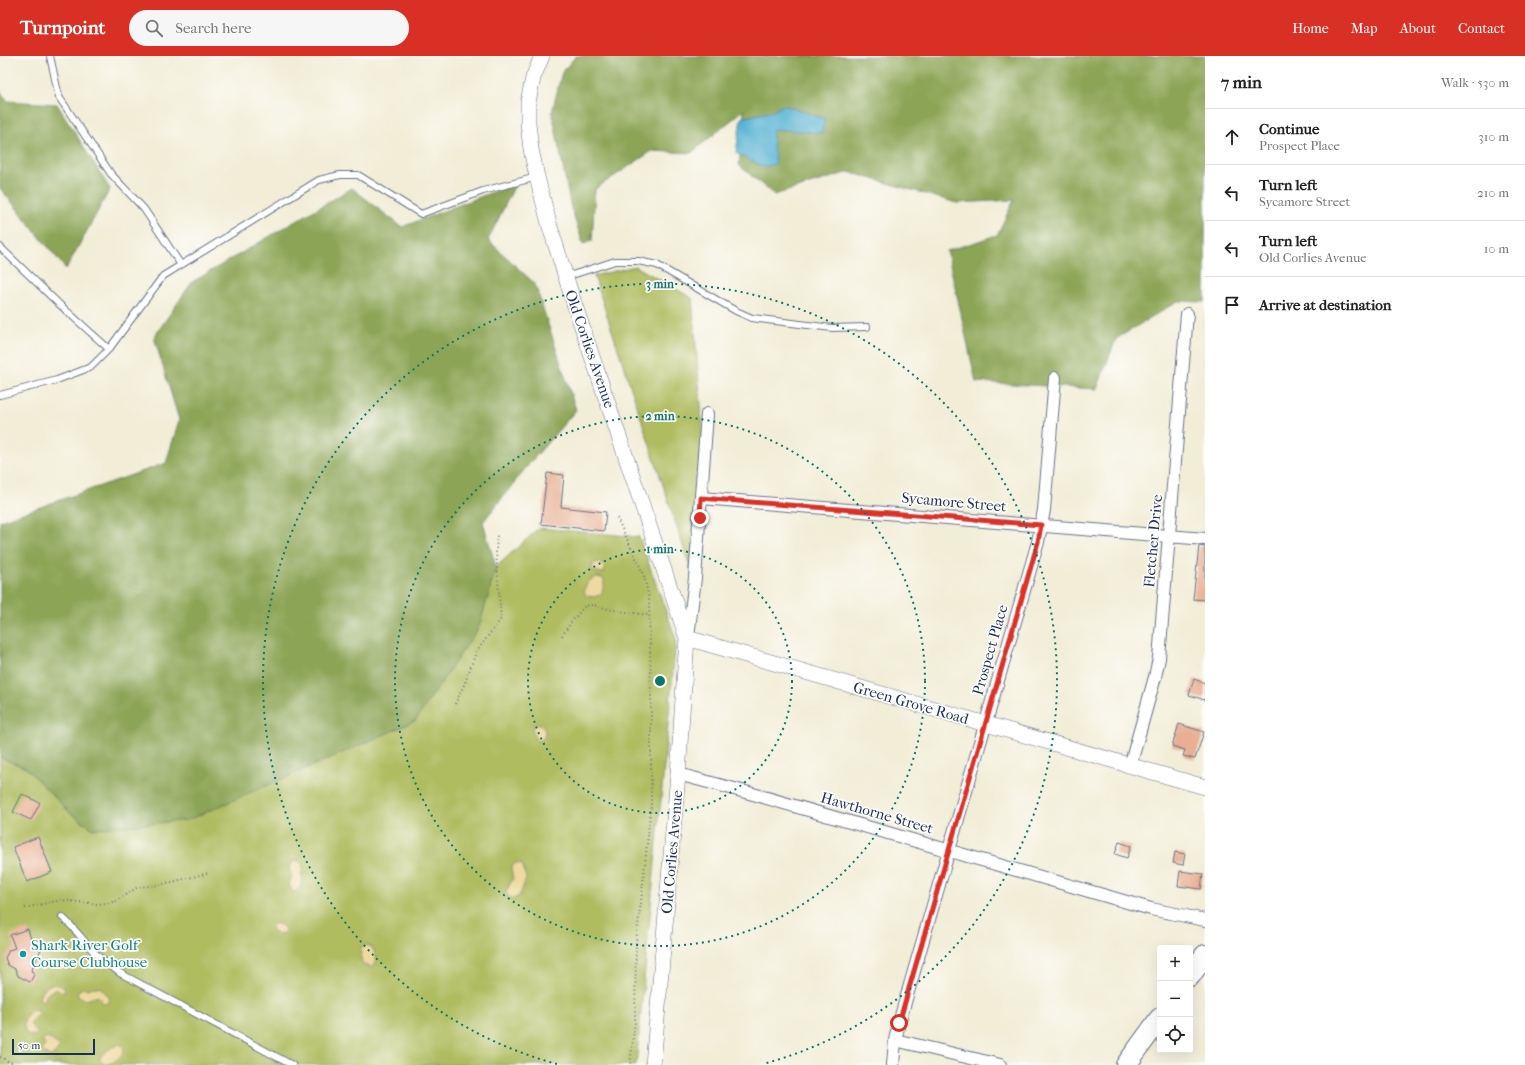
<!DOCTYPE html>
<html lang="en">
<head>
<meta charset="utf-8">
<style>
  :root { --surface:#fff; --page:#f6f6f6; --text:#222; --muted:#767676; --line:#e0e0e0; --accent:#d93025 }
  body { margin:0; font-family:"IM FELL French Canon",serif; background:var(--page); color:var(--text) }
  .controls { position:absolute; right:12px; bottom:12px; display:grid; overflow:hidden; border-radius:4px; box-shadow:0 4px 16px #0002 }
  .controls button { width:36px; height:36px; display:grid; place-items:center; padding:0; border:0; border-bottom:1px solid var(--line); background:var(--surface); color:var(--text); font:20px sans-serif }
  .scale { position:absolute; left:12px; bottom:10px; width:83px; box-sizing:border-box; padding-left:4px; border:2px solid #1b2f5e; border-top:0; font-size:11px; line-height:14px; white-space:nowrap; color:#1b2f5e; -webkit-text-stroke:3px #fdfcf7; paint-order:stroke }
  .stop { position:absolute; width:12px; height:12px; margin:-9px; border:3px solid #d93025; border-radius:50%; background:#fff }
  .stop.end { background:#d93025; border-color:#fff; box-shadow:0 1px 4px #0008 }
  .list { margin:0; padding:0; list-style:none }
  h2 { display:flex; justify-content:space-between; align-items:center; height:52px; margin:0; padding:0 16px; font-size:17px }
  h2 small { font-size:13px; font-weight:400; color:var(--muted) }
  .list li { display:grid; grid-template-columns:26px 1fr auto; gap:12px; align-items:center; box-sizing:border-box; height:56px; padding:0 16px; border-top:1px solid var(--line) }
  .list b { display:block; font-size:15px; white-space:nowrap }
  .list p { margin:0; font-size:13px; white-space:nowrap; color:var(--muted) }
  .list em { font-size:13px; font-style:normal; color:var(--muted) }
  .icon { flex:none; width:22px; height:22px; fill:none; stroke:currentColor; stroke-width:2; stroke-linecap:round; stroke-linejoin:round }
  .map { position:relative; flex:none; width:1205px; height:1009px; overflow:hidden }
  header { display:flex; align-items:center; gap:24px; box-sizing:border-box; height:56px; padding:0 20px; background:var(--accent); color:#fff }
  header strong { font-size:19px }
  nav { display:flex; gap:22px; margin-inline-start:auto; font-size:14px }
  .search { width:280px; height:36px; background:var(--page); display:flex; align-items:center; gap:10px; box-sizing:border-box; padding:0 14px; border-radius:22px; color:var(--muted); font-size:15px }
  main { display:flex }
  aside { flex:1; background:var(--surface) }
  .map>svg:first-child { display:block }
  .green { fill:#afbc5e; stroke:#65765e }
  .forest { fill:#8ba455; stroke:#536a5a }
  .sand { fill:#eeda9e; stroke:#84847e }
  .water { fill:#55b2d3; stroke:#387098 }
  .building { fill:#e8af92 }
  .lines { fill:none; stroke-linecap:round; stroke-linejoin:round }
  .service-casing { stroke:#667288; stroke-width:8 }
  .minor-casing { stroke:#667288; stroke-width:14 }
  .tertiary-casing { stroke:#667288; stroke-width:16 }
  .trunk-casing { stroke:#667288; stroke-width:22 }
  .path { stroke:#667288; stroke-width:2; stroke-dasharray:1 3; stroke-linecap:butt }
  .service { stroke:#fff; stroke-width:6 }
  .minor { stroke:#fff; stroke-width:12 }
  .tertiary { stroke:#fff; stroke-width:15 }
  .trunk { stroke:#fff; stroke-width:20 }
  .route { stroke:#d93025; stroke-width:5 }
  .ring { fill:none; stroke:#0f766e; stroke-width:2; stroke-dasharray:2 4 }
  .culture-dot { fill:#0f9aa8; stroke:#fdfcf7; stroke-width:1.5 }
  .labels { text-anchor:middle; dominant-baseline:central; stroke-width:3.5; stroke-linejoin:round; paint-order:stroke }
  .street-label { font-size:15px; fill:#1b2f5e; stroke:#fdfcf7 }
  .culture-label { font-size:15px; fill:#0d838f; stroke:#fdfcf7; text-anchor:start }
  .centre { fill:#0f766e; stroke:#fdfcf7; stroke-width:2 }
  .ring-label { font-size:12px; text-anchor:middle; font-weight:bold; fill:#0f766e; stroke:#fdfcf7; stroke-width:3.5; stroke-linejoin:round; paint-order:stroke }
</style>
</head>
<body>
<header>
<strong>Turnpoint</strong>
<div class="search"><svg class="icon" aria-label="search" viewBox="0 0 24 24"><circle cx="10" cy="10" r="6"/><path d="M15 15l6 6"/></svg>Search here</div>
<nav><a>Home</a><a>Map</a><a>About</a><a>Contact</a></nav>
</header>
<main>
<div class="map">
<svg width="1205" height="1009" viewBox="0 0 1205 1009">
  <rect width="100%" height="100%" fill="#fdfcf7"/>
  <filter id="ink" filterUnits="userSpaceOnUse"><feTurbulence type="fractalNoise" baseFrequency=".025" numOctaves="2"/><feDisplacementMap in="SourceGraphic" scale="8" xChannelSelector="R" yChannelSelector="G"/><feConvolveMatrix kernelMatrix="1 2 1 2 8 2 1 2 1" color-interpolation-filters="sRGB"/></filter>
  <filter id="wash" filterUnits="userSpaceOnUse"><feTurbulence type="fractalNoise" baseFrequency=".012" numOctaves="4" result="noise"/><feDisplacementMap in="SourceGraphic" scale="16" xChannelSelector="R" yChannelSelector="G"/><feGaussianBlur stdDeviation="0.9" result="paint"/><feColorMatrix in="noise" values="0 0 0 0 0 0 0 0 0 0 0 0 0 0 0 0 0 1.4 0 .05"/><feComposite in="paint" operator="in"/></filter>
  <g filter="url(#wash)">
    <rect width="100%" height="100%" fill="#f1edd7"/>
    <path class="green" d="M 635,210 L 692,242 L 703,374 L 691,514 L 594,220 Z
      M 539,472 L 639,481 L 676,583 L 636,1009 L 0,1009 L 0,701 L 26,712 L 69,756 L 479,571 L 496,511 Z"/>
    <path class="forest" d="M 576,0 L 1205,0 L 1205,246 L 1178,245 L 1116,283 L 1097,333 L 976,326 L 947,195 L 997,179 L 1014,144 L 957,147 L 849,116 L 774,139 L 739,109 L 744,54 L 691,97 L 652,95 L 595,133 L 592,185 L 583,188 L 571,152 L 552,56 L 562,16 Z
      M 0,35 L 7,45 L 57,48 L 110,133 L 66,213 L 0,132 Z
      M 516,127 L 488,184 L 535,228 L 576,354 L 529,408 L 483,466 L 496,511 L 479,571 L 415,665 L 188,764 L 93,773 L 69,756 L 26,712 L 0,701 L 0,465 L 166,407 L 179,364 L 154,281 L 192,226 L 352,132 L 402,171 Z"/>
    <path class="sand" d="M 598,506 L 604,510 L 605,513 L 604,517 L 592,515 L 593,508 Z
      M 598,521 L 604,523 L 604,530 L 601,538 L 594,541 L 585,539 C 583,531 589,522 598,521 Z
      M 537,668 L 543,671 C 547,677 545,684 537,685 C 534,682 532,675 533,670 Z
      M 297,804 L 302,807 L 303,814 L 301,818 L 303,822 L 300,832 L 293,837 L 289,829 L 292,820 L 289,813 L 292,807 Z
      M 515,807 L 519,807 L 523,810 L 526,823 L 520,839 L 514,843 L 507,840 L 506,836 L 513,822 L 511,813 Z
      M 273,868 C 278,867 283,869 285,874 L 284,877 L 279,879 L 273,876 L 271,872 Z
      M 366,889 L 372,891 L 375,898 L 375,909 L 371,911 L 364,909 C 360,905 362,899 360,893 Z
      M 55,928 L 64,931 L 65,935 L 62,936 L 54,933 L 47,938 L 44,945 L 40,944 L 39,941 C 44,934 46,928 55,928 Z
      M 93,931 L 101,932 L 109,941 L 109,947 L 101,947 L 101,943 L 98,940 L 86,944 L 77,939 L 79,934 L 83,932 L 88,933 Z
      M 34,953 L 40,957 C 37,961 26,966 33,972 C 34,974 36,975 38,977 L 36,979 L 29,980 C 21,972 23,959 34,953 Z
      M 47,981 L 60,990 L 56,997 L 51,1000 L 46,998 L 42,994 L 45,990 L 43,984 Z
      M 120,988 L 124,991 C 124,1000 113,1009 104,1008 L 100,1004 L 101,1000 L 112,991 Z"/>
    <path class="water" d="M 784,49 L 825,63 L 822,77 L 773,73 L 773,90 L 776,108 L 763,111 L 736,97 L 741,62 L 773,55 Z"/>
    <g id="blocks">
      <path class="building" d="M 547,417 L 564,419 L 561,451 L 606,456 L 604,475 L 541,468 Z
        M 1199,490 L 1205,491 L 1205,544 L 1193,543 Z
        M 1194,623 L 1205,627 L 1205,644 L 1189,639 Z
        M 1179,668 L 1204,676 L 1195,703 L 1183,700 L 1185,694 L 1172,690 Z
        M 22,738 L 40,747 L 31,764 L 13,756 Z
        M 38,781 L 52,816 L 27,826 L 13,791 Z
        M 1119,786 L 1131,790 L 1127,802 L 1115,798 Z
        M 1175,796 L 1185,798 L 1183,809 L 1173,807 Z
        M 1180,815 L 1203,818 L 1201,833 L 1178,830 Z
        M 28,873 L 32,887 L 42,891 L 31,915 L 35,917 L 30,926 L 18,920 L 15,913 L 8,909 L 5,902 L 9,894 L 15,892 L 10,879 Z"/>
    </g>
  </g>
  <g filter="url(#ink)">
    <use href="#blocks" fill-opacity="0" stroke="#667288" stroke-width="1"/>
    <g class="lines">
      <defs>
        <path id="service" d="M 50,0 L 59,41 L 111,118 L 144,153 L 181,209
          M 0,191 L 60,249 L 109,293
          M 566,221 L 615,205 L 638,205 L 657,209 L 736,255 L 752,262 L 832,272 L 867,271
          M 0,339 L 57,324 L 91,311 L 109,293 L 163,220 L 319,124 L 340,119 L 358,119 L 421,158 L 483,135 L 537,121
          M 62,861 C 75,872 84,886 96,898 C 103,906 112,911 120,917 L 292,1009"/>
        <path id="minor" d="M 701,442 L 1205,483
          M 688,581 L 695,522 L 707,358
          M 1130,710 L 1155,621 L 1159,602 L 1187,258
          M 678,718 L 753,738 L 1151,853 L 1205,864
          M 895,984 L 1000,1009
          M 893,1009 L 895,984 L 899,967 L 1038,486 L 1044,454 L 1055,322"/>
        <path id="tertiary" d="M 542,0 L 533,22 L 528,46 L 528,67 L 531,93 L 537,121 L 550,171 L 574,247 L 687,582 L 678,718 L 653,1009
          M 687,582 L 1205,731"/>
        <path id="trunk" d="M 1190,920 L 1205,899
          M 1126,1009 L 1160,962"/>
      </defs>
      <use href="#service" class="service-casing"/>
      <use href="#minor" class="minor-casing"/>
      <use href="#tertiary" class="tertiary-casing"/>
      <use href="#trunk" class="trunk-casing"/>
      <path class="path" d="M 617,462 L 644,519 L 649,543 L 651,639 L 651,749 L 642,837 L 636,886 L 635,966 L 630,1009
        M 562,580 L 572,565 L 585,550 L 593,549 L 612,554 L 648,559
        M 455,648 L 465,627 L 476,596 L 501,563 L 496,496 L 497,479
        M 25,852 L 61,844 L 97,848 L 109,847 L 116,845 L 138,831 L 159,829 L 209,817
        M 0,1001 L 16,1009"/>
      <use href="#service" class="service"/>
      <use href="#minor" class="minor"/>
      <use href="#tertiary" class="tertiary"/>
      <use href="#trunk" class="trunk"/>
    </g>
  </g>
  <g class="lines" filter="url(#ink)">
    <path class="route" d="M 700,462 L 701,442 L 1041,469 L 1038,486 L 899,967"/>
  </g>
  <g class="ring">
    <circle cx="660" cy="625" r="132"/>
    <circle cx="660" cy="625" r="265"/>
    <path d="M557 1008A397 397 0 1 1 763 1008"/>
  </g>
  <circle class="culture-dot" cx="23" cy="898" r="4"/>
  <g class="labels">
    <g class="street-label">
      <text transform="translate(590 293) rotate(71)">Old Corlies Avenue</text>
      <text transform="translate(954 446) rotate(5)">Sycamore Street</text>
      <text transform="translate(1153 485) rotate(-85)">Fletcher Drive</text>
      <text transform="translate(990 594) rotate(-74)">Prospect Place</text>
      <text transform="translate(911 647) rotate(16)">Green Grove Road</text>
      <text transform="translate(877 757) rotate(16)">Hawthorne Street</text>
      <text transform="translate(672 796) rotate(-85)">Old Corlies Avenue</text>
    </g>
    <g class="culture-label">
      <text x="31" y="889">Shark River Golf<tspan x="31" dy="17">Course Clubhouse</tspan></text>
    </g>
  </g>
  <circle cx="660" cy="625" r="6" class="centre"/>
  <g class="ring-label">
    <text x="660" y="232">3 min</text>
    <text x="660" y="364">2 min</text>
    <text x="660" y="497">1 min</text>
  </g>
</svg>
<div class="controls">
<button>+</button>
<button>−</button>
<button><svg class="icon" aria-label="locate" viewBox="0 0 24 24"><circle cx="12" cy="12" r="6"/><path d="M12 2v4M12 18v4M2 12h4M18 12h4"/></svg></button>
</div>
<div class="scale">50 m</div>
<div class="stop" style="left:899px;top:967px"></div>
<div class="stop end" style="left:700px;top:462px"></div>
</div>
<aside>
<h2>7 min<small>Walk · 530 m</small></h2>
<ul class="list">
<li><svg class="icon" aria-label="ahead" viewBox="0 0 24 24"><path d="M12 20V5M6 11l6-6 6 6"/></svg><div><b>Continue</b><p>Prospect Place</p></div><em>310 m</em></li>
<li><svg class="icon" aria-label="left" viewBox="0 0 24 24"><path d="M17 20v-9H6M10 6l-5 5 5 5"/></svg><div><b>Turn left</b><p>Sycamore Street</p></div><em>210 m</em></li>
<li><svg class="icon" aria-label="left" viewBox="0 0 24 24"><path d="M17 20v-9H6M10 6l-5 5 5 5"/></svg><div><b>Turn left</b><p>Old Corlies Avenue</p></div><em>10 m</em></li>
<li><svg class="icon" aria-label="arrive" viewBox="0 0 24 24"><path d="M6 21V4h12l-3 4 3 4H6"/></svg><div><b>Arrive at destination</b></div></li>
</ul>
</aside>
</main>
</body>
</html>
